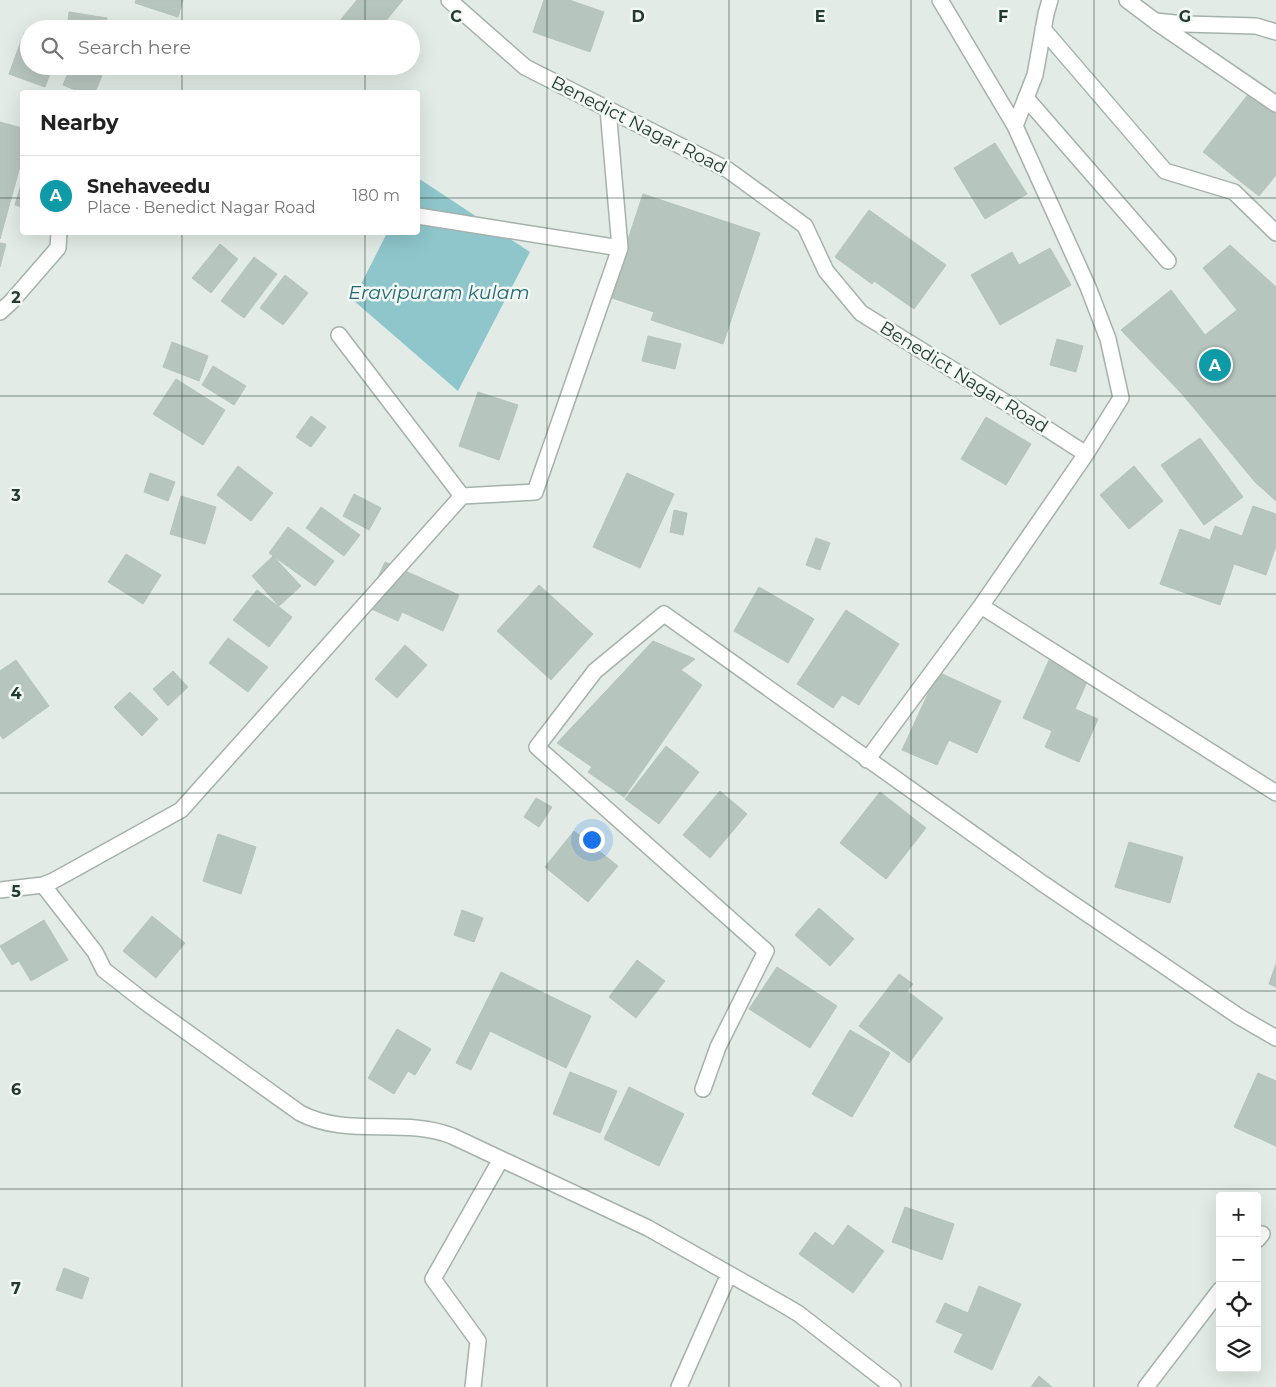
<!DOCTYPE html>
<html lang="en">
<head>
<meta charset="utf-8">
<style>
  :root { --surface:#fff; --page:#f6f6f6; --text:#222; --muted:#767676; --line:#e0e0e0; --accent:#b45309 }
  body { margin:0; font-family:Montserrat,sans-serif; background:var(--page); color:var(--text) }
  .controls { position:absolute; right:15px; bottom:15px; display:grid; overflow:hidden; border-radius:5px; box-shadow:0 5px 20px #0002 }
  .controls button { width:45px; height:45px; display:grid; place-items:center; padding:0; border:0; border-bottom:1px solid var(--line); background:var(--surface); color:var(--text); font:25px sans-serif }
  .you { position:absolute; left:591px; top:839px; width:18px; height:18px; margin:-12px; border:4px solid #fff; border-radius:50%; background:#1a73e8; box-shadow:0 0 0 8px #1a73e833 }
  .badge { display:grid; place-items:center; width:32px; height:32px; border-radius:50%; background:var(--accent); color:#fff; font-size:16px; font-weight:700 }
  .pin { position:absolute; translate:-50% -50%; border:2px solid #fff; box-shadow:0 1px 5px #0006 }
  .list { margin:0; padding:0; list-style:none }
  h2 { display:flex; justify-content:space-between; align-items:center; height:65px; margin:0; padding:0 20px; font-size:21px }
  h2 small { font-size:16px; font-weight:400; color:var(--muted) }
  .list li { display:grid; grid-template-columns:32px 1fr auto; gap:15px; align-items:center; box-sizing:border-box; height:80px; padding:0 20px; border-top:1px solid var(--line) }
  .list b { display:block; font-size:19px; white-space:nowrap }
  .list p { margin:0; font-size:16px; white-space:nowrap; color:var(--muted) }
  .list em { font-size:16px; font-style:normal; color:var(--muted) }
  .icon { flex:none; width:28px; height:28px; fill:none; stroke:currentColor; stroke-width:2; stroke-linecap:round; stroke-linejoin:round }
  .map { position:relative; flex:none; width:1276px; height:1387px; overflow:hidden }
  .search { position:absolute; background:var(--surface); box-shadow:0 5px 20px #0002; left:20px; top:20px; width:400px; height:55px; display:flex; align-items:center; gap:12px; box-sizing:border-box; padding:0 18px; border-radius:28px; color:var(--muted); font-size:19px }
  .panel { position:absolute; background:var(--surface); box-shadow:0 5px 20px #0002; left:20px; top:90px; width:400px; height:145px; border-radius:5px }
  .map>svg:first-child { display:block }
  .water { fill:#8ec6cb }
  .building { fill:#b7c5bf; stroke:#b5c4bc }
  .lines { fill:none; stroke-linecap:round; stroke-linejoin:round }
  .lane-casing { stroke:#a5b2ac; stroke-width:18 }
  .street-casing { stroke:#a5b2ac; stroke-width:18 }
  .lane { stroke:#fff; stroke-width:15 }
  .street { stroke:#fff; stroke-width:15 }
  .grid { fill:none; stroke:#233a32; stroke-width:1; stroke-opacity:0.55 }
  .labels { text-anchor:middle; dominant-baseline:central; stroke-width:5; stroke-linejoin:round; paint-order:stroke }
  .street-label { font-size:18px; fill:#233a32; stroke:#f2f8f4 }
  .water-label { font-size:19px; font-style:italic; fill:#236971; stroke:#f2f8f4 }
  .grid-label { font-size:16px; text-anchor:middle; font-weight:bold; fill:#233a32; stroke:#f2f8f4; stroke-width:5; stroke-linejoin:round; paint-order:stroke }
</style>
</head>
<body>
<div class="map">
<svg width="1276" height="1387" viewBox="0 0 1276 1387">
  <rect width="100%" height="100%" fill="#e2ebe6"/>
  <path class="water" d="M 418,178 L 530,252 L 458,391 L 353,300 L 387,233 L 418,232 Z"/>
  <path class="building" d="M 136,0 L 183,0 L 178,17 L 135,3 Z
    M 357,0 L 403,0 L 379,29 L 333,29 Z
    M 544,0 L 569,0 L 604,12 L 590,52 L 533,32 Z
    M 69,12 L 107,18 L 106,29 L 67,29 Z
    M 24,33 L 29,35 L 29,66 L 53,66 L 45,87 L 9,74 Z
    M 71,66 L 106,66 L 95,92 L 80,92 L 63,85 Z
    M 1250,92 L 1276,113 L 1276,175 L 1259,196 L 1203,152 Z
    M 0,122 L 22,128 L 22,159 L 0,239 Z
    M 995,143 L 1027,194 L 985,219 L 954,168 Z
    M 22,181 L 22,207 L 15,205 Z
    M 643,194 L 760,233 L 723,344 L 651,320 L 654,312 L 609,297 Z
    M 869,210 L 946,265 L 914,309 L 874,281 L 872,284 L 835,257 Z
    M 0,243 L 6,244 L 0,267 Z
    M 220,244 L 238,259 L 211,293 L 192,278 Z
    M 1230,245 L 1276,287 L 1276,501 L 1255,482 L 1183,395 L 1121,330 L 1171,290 L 1205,335 L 1237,310 L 1203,268 Z
    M 1050,248 L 1071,285 L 1000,325 L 971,275 L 1012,252 L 1019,265 Z
    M 254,257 L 277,274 L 244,318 L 221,301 Z
    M 285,275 L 308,293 L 283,325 L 260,308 Z
    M 648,336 L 681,344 L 675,369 L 642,361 Z
    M 1057,339 L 1083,346 L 1076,372 L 1050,365 Z
    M 172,342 L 208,356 L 199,381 L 163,367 Z
    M 213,366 L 246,386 L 234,405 L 202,385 Z
    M 176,379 L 225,410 L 203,445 L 153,414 Z
    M 478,392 L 518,405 L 499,460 L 459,446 Z
    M 311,416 L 326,427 L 311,447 L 296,437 Z
    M 986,417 L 1031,444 L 1006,485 L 961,459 Z
    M 1200,438 L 1243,497 L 1204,525 L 1161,465 Z
    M 238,466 L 273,493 L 251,521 L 217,495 Z
    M 1134,466 L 1163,501 L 1129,529 L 1100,495 Z
    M 150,473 L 175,482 L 168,501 L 144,492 Z
    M 627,473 L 674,494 L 640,568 L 593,547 Z
    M 354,494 L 381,508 L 369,530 L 343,516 Z
    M 181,496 L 216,507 L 205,544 L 170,534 Z
    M 1253,506 L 1276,514 L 1276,546 L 1266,575 L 1234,564 L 1220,605 L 1160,584 L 1180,529 L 1210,540 L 1215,526 L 1242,536 Z
    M 321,507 L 360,535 L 344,556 L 306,528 Z
    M 674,510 L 687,513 L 683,535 L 670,532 Z
    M 288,527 L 334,561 L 315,586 L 269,553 Z
    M 816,538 L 830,543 L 820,570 L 806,565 Z
    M 126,554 L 161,575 L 143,604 L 108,582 Z
    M 273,556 L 301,586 L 279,606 L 252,576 Z
    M 385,562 L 459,595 L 443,631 L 402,612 L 398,621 L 365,606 Z
    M 539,585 L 593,634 L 551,680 L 497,631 Z
    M 759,587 L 814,619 L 788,663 L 734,631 Z
    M 257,590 L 292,617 L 269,647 L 233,620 Z
    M 846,610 L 899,644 L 859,705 L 842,695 L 833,708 L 797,684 Z
    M 228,638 L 268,667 L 248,692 L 209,663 Z
    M 653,641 L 695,659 L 681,670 L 702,685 L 624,797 L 588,772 L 592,767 L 557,743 Z
    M 405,645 L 427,665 L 397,698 L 375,679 Z
    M 1050,658 L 1090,675 L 1075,709 L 1098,719 L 1079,762 L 1045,747 L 1052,731 L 1023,718 Z
    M 16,660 L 49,706 L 3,739 L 0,735 L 0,671 Z
    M 173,671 L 188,687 L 168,706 L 153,689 Z
    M 938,672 L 1001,701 L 977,753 L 949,740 L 937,765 L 902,750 Z
    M 130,692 L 158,719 L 142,736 L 114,707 Z
    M 666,746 L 699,772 L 659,824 L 625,799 Z
    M 720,791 L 747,814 L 710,858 L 683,835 Z
    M 880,792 L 926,828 L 886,879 L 840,843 Z
    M 536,798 L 552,807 L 539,827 L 524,817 Z
    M 574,831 L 618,866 L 588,902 L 545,867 Z
    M 218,834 L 256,847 L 241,894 L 203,881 Z
    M 1129,842 L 1183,857 L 1170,903 L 1115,887 Z
    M 819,908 L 854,939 L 830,966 L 795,935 Z
    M 462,910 L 483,918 L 474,942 L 454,935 Z
    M 152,916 L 185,943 L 156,978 L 123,951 Z
    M 44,920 L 68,960 L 31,981 L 19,961 L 12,965 L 0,946 Z
    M 637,960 L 665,981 L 636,1018 L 609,997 Z
    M 1276,964 L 1276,987 L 1269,984 Z
    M 777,967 L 837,1006 L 810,1048 L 749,1009 Z
    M 501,972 L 591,1016 L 566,1068 L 490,1031 L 471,1070 L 456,1063 Z
    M 899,974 L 913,984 L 907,991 L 943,1018 L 909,1063 L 859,1026 Z
    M 397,1029 L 431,1049 L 415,1075 L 408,1071 L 394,1094 L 368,1078 Z
    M 850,1030 L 890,1053 L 852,1117 L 812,1094 Z
    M 570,1072 L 617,1091 L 600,1133 L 553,1114 Z
    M 1258,1073 L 1276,1081 L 1276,1146 L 1234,1127 Z
    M 629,1087 L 684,1114 L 659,1166 L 604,1139 Z
    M 905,1207 L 954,1224 L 942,1260 L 892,1242 Z
    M 848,1225 L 884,1251 L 853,1293 L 799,1254 L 815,1232 L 833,1246 Z
    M 64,1268 L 89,1278 L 82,1299 L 56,1290 Z
    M 979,1286 L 1021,1304 L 992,1370 L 954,1352 L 963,1334 L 936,1322 L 945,1303 L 968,1313 Z
    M 1039,1376 L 1052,1387 L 1031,1387 Z"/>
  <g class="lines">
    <defs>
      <path id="lane" d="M 1026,98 L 1168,261"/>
      <path id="street" d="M 449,0 L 525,67 L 728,170 L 805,226 L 826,271 L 861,313 L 1013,407 L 1086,454 L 1121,398 L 1108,339 L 1088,287 L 1015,126 L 940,0
        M 1127,0 L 1155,21 L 1185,24 L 1256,26 L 1276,32
        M 1156,22 L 1276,104
        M 1043,29 L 1165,171 L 1234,192 L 1276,233
        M 1015,126 L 1035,75 L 1046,14 L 1050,0
        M 418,216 L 620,248
        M 0,312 L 11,302 L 58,248 L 59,232
        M 1086,454 L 981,606 L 1276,793
        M 462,496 L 535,492 L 620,248 L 608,109
        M 867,760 L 981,606
        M 43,885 L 53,881 L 181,810 L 462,496 L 339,335
        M 0,890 L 43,885 L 95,952 L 104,970 L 145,1002 L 300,1113 C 347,1138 404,1117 452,1136 L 648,1228 L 784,1305 L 799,1314 L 893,1387
        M 703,1089 L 718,1047 L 766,951 L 537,747 L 595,671 L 664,614 L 1042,883 L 1238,1016 L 1276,1038
        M 1257,1240 L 1262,1234
        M 473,1387 L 478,1341 L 433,1279 L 501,1159
        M 679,1387 L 729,1274
        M 1146,1387 L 1220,1290"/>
    </defs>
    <use href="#lane" class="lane-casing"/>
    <use href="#street" class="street-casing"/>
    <use href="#lane" class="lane"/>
    <use href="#street" class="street"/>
  </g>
  <path class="grid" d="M 182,0 L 182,29M 365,0 L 365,29M 547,0 L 547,1387M 729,0 L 729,1387M 911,0 L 911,1387M 1094,0 L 1094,1387M 182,66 L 182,92M 365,66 L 365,92M 0,198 L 22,198M 418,198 L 1276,198M 182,232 L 182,1387M 365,232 L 365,1387M 0,396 L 1276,396M 0,594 L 1276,594M 0,793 L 1276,793M 0,991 L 1276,991M 0,1189 L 1276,1189"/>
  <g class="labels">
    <g class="street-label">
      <text transform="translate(639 125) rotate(27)">Benedict Nagar Road</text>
      <text transform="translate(964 377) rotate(32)">Benedict Nagar Road</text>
    </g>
    <g class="water-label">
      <text x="439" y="292">Eravipuram kulam</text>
    </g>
  </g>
  <g class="grid-label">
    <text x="456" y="22">C</text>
    <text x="638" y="22">D</text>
    <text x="820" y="22">E</text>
    <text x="1003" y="22">F</text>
    <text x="1185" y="22">G</text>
    <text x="16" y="303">2</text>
    <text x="16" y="501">3</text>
    <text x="16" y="699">4</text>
    <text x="16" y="897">5</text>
    <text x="16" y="1095">6</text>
    <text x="16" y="1294">7</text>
  </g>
</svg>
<div class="controls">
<button>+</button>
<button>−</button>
<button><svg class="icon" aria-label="locate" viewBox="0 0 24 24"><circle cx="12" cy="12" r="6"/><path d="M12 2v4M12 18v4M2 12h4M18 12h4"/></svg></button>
<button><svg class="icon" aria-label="layers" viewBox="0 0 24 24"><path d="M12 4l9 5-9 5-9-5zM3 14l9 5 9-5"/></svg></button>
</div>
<div class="you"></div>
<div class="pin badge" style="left:1215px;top:365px;background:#0f9aa8">A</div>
<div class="search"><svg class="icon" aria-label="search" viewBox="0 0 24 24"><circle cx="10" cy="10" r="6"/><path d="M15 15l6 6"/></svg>Search here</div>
<section class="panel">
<h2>Nearby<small></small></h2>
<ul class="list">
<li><span class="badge" style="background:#0f9aa8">A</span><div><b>Snehaveedu</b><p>Place · Benedict Nagar Road</p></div><em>180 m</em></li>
</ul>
</section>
</div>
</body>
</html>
